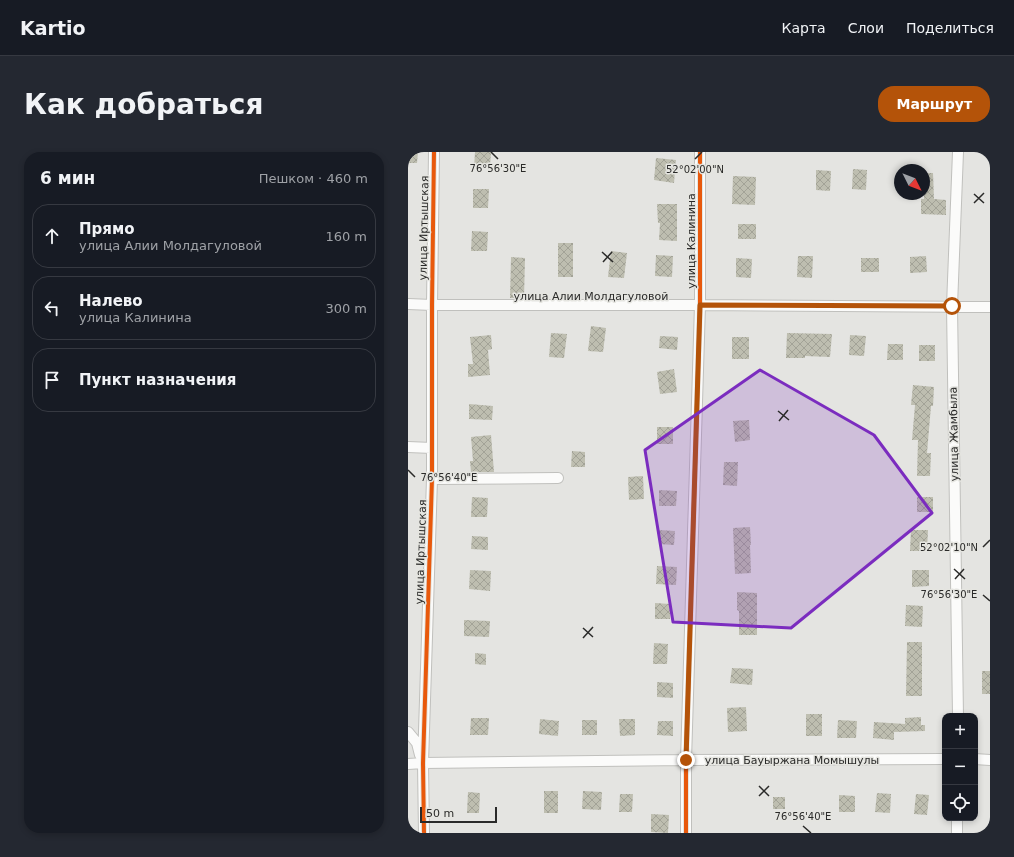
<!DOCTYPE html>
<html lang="ru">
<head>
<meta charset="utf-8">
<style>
  :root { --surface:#171b24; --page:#242831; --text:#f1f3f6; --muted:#9ea1a6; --line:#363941; --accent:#b45309 }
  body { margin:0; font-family:"DejaVu Sans",sans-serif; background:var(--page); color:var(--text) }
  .controls { position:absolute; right:12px; bottom:12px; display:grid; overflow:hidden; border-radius:8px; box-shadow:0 2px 6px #0003 }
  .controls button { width:36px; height:36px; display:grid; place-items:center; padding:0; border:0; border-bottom:1px solid var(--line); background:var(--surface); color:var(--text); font:20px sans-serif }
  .compass { position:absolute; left:486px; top:12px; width:36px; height:36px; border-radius:50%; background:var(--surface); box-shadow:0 2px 6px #0003; rotate:132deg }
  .scale { position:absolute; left:12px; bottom:10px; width:77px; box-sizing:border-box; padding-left:4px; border:2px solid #2a2a29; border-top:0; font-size:11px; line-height:14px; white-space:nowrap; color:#2a2a29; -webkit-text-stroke:3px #e5e5e0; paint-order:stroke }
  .stop { position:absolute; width:12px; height:12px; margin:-9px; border:3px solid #b45309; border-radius:50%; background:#fff }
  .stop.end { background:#b45309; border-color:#fff; box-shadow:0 1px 4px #0008 }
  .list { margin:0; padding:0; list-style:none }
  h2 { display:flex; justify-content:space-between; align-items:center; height:52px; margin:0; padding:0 16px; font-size:17px }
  h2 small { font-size:13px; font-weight:400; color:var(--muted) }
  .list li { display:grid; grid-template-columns:26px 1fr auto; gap:12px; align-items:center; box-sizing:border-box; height:64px; margin:0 8px 8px; padding:0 8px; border:1px solid var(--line); border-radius:16px }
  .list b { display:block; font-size:15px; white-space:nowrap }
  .list p { margin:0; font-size:13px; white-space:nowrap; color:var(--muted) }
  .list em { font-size:13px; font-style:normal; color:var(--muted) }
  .icon { flex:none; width:22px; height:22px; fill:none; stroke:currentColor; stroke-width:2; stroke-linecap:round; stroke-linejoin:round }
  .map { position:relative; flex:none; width:582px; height:681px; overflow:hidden; border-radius:16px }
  header { display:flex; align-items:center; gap:24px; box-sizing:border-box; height:56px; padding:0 20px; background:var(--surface); border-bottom:1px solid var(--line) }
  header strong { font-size:19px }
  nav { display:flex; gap:22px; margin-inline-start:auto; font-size:14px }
  .intro { display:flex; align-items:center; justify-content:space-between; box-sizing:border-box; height:96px; padding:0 24px }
  h1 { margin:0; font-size:28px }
  .button { padding:10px 18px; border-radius:16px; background:var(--accent); color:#fff; font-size:14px; font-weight:700 }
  main { display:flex; gap:24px; padding:0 24px }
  aside { flex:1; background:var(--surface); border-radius:16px; box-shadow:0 2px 6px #0003 }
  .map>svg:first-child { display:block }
  .building { fill:url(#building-cross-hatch) }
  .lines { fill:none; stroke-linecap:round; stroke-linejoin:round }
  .minor-casing { stroke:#c0c0bd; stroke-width:12 }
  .minor { stroke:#fbfbfa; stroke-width:10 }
  .cycleway-casing { stroke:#e5e5e0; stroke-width:6 }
  .cycleway { stroke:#e8590c; stroke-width:4 }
  .route { stroke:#b45309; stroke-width:5 }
  .marked { fill:#7b2cbf; fill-opacity:0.2; stroke:#7b2cbf; stroke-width:3; stroke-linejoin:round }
  .ticks { fill:none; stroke:#2a2a29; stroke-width:1.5 }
  .labels { text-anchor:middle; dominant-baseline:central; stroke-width:3; stroke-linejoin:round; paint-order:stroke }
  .street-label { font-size:11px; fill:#2a2a29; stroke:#e5e5e0 }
  .ticks-label { font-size:10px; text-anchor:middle; fill:#2a2a29; stroke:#e5e5e0; stroke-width:3; stroke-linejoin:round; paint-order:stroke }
</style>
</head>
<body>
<header>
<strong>Kartio</strong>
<nav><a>Карта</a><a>Слои</a><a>Поделиться</a></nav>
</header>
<div class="intro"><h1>Как добраться</h1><a class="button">Маршрут</a></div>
<main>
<aside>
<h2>6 мин<small>Пешком · 460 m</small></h2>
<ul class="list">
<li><svg class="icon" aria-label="ahead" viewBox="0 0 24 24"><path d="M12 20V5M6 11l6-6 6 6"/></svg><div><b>Прямо</b><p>улица Алии Молдагуловой</p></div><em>160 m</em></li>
<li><svg class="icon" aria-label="left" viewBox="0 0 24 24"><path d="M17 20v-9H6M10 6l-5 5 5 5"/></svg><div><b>Налево</b><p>улица Калинина</p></div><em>300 m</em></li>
<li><svg class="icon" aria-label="arrive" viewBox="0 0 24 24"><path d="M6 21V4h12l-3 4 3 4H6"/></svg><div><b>Пункт назначения</b></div></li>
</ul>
</aside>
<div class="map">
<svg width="582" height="681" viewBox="0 0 582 681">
  <defs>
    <pattern id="building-cross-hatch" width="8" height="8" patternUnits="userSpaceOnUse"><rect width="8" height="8" fill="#bebeb0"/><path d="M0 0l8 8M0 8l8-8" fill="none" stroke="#a3a397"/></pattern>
  </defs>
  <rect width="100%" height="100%" fill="#e4e4e1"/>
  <path class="building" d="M 0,0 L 10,0 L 9,11 L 0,11 Z
    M 67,0 L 83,0 L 82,16 L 66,15 Z
    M 248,6 L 268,8 L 266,31 L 246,28 Z
    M 445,17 L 459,18 L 458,38 L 444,37 Z
    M 408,18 L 423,19 L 422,39 L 408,38 Z
    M 516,21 L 525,21 L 526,47 L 538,48 L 538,63 L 513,62 L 513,47 L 516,47 Z
    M 325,24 L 348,25 L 347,53 L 324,52 Z
    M 65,37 L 81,37 L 80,56 L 65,56 Z
    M 249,52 L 269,52 L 269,89 L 251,88 L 252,71 L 250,71 Z
    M 330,72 L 348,72 L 348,87 L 330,87 Z
    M 64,79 L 80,80 L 79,99 L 63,99 Z
    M 150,91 L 165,91 L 165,125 L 150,125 Z
    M 203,99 L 219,101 L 216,126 L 200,125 Z
    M 248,103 L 265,104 L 264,125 L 247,124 Z
    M 390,104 L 405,104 L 404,126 L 389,125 Z
    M 518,104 L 519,120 L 502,121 L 502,105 Z
    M 103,105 L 117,106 L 116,146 L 102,146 Z
    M 328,106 L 344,107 L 343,126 L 328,125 Z
    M 453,106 L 471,106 L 471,120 L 453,120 Z
    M 183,174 L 198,176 L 195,200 L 180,199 Z
    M 143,181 L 159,182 L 156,206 L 141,205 Z
    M 379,181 L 424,182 L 422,205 L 397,204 L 397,206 L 378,206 Z
    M 83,183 L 84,197 L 80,198 L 82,223 L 60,225 L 60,212 L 65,212 L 62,185 Z
    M 442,183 L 458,184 L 456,204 L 441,203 Z
    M 252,184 L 270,185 L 269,198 L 251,196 Z
    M 324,185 L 341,185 L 341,207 L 324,207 Z
    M 480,192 L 495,192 L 495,208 L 479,208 Z
    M 511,193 L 527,193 L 527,209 L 511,209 Z
    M 266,217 L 269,240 L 252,242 L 249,220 Z
    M 505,233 L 526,235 L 525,254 L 523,254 L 519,301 L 523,301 L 522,324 L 509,324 L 510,288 L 504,288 L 507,253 L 503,253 Z
    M 61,252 L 85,254 L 84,268 L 61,267 Z
    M 341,268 L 342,288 L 327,290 L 325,269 Z
    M 249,275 L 265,275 L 265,292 L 249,292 Z
    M 83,283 L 86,320 L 63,320 L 62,309 L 65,309 L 63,285 Z
    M 164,299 L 177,300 L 177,315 L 163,315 Z
    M 316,310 L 330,310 L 329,334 L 315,333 Z
    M 235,324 L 236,347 L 221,348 L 220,325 Z
    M 251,338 L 269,339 L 268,354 L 251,354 Z
    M 64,345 L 80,346 L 79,365 L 63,365 Z
    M 509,345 L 525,345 L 525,360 L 509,360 Z
    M 342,375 L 343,393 L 342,393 L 343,421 L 327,422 L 325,376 Z
    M 251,378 L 267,379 L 266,393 L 251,392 Z
    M 503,378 L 520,378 L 519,399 L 502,399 Z
    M 64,384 L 80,385 L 80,398 L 63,397 Z
    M 249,414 L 269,415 L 268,433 L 248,432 Z
    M 62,418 L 83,419 L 82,439 L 61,437 Z
    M 504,418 L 521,418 L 521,434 L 504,435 Z
    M 329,440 L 349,441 L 349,483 L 331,483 L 331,459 L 329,458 Z
    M 247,451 L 262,452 L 262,467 L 247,467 Z
    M 498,453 L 515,454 L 514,475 L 497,474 Z
    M 56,468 L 82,469 L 81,485 L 56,484 Z
    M 499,490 L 514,490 L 514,544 L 498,544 Z
    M 246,491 L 260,492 L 259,512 L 245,512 Z
    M 67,501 L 78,502 L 78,513 L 67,512 Z
    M 324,516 L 345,517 L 344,533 L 322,531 Z
    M 574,519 L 582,519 L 582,542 L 574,542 Z
    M 249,530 L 265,531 L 265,546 L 249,545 Z
    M 338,555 L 339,579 L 320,580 L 319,556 Z
    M 398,562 L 414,562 L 414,584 L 398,584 Z
    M 513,565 L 513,573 L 517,573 L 517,579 L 486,580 L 486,588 L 465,586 L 466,570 L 497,572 L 497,566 Z
    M 63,566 L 81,566 L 80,583 L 62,583 Z
    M 132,567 L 151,569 L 150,584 L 131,582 Z
    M 211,567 L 227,567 L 227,583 L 212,584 Z
    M 174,568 L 189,568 L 189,583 L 174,583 Z
    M 430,568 L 449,569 L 448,586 L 429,586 Z
    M 250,569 L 265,569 L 265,584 L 249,583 Z
    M 136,639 L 150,639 L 150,661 L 136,661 Z
    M 175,639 L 194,640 L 193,658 L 174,657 Z
    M 60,640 L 72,641 L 71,661 L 59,661 Z
    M 469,641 L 483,642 L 482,661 L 467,660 Z
    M 212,642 L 225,642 L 224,660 L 211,660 Z
    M 508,642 L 521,643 L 519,663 L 506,662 Z
    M 431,643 L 447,644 L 447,660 L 431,660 Z
    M 365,645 L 377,645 L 377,657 L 365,657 Z
    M 243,662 L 261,663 L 260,681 L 243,680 Z"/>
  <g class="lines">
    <defs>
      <path id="minor" d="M 550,0 L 544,154 L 550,564
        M 0,152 L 24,153 L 292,153 L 582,155
        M 0,295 L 24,296
        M 24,327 L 150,326
        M 0,580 L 9,591 L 12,603
        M 567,607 L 582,608
        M 0,612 L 15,611 L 278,608 L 537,607
        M 16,681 L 15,611 L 24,327 L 24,153 L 26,0
        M 278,681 L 278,608 L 292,153 L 292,0
        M 549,681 L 549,666"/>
    </defs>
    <use href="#minor" class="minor-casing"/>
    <use href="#minor" class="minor"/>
    <defs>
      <path id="cycleway" d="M 16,681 L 15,611 L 24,327 L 24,153 L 26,0
        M 278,681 L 278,608 L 292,153 L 292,0"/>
    </defs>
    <use href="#cycleway" class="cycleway-casing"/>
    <use href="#cycleway" class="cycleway"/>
  </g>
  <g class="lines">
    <path class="route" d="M 278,608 L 292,153 L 544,154"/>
  </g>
  <path class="marked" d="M 352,218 L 466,283 L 524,361 L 383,476 L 265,470 L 237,298 Z"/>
  <path class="ticks" d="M 83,0 L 90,7M 287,7 L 294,0M 566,42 L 576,51M 566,51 L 576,41M 194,100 L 205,110M 195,110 L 204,100M 370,259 L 381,268M 371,269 L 380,258M 0,318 L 7,325M 575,395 L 582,388M 546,417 L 557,427M 547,427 L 556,417M 575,443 L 582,449M 175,476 L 185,485M 175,486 L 185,475M 351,634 L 361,644M 351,644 L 361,634M 395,674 L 403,681"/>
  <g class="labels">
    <g class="street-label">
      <text transform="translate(16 76) rotate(-89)">улица Иртышская</text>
      <text transform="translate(283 89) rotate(-90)">улица Калинина</text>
      <text x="183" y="144">улица Алии Молдагуловой</text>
      <text transform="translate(546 282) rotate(-91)">улица Жамбыла</text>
      <text transform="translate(13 400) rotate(-88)">улица Иртышская</text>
      <text x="384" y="608">улица Бауыржана Момышулы</text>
    </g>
  </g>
  <g class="ticks-label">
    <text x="90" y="20">76°56'30"E</text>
    <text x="287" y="21">52°02'00"N</text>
    <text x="41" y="329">76°56'40"E</text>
    <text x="541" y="399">52°02'10"N</text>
    <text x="541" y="446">76°56'30"E</text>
    <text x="395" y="668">76°56'40"E</text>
  </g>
</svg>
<div class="controls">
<button>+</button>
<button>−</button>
<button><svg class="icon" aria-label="locate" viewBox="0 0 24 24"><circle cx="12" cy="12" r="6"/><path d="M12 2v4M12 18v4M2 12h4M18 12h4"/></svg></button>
</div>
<svg class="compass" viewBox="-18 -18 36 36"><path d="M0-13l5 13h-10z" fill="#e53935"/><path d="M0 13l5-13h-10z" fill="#9ea1a6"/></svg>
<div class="scale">50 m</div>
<div class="stop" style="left:544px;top:154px"></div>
<div class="stop end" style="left:278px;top:608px"></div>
</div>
</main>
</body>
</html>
